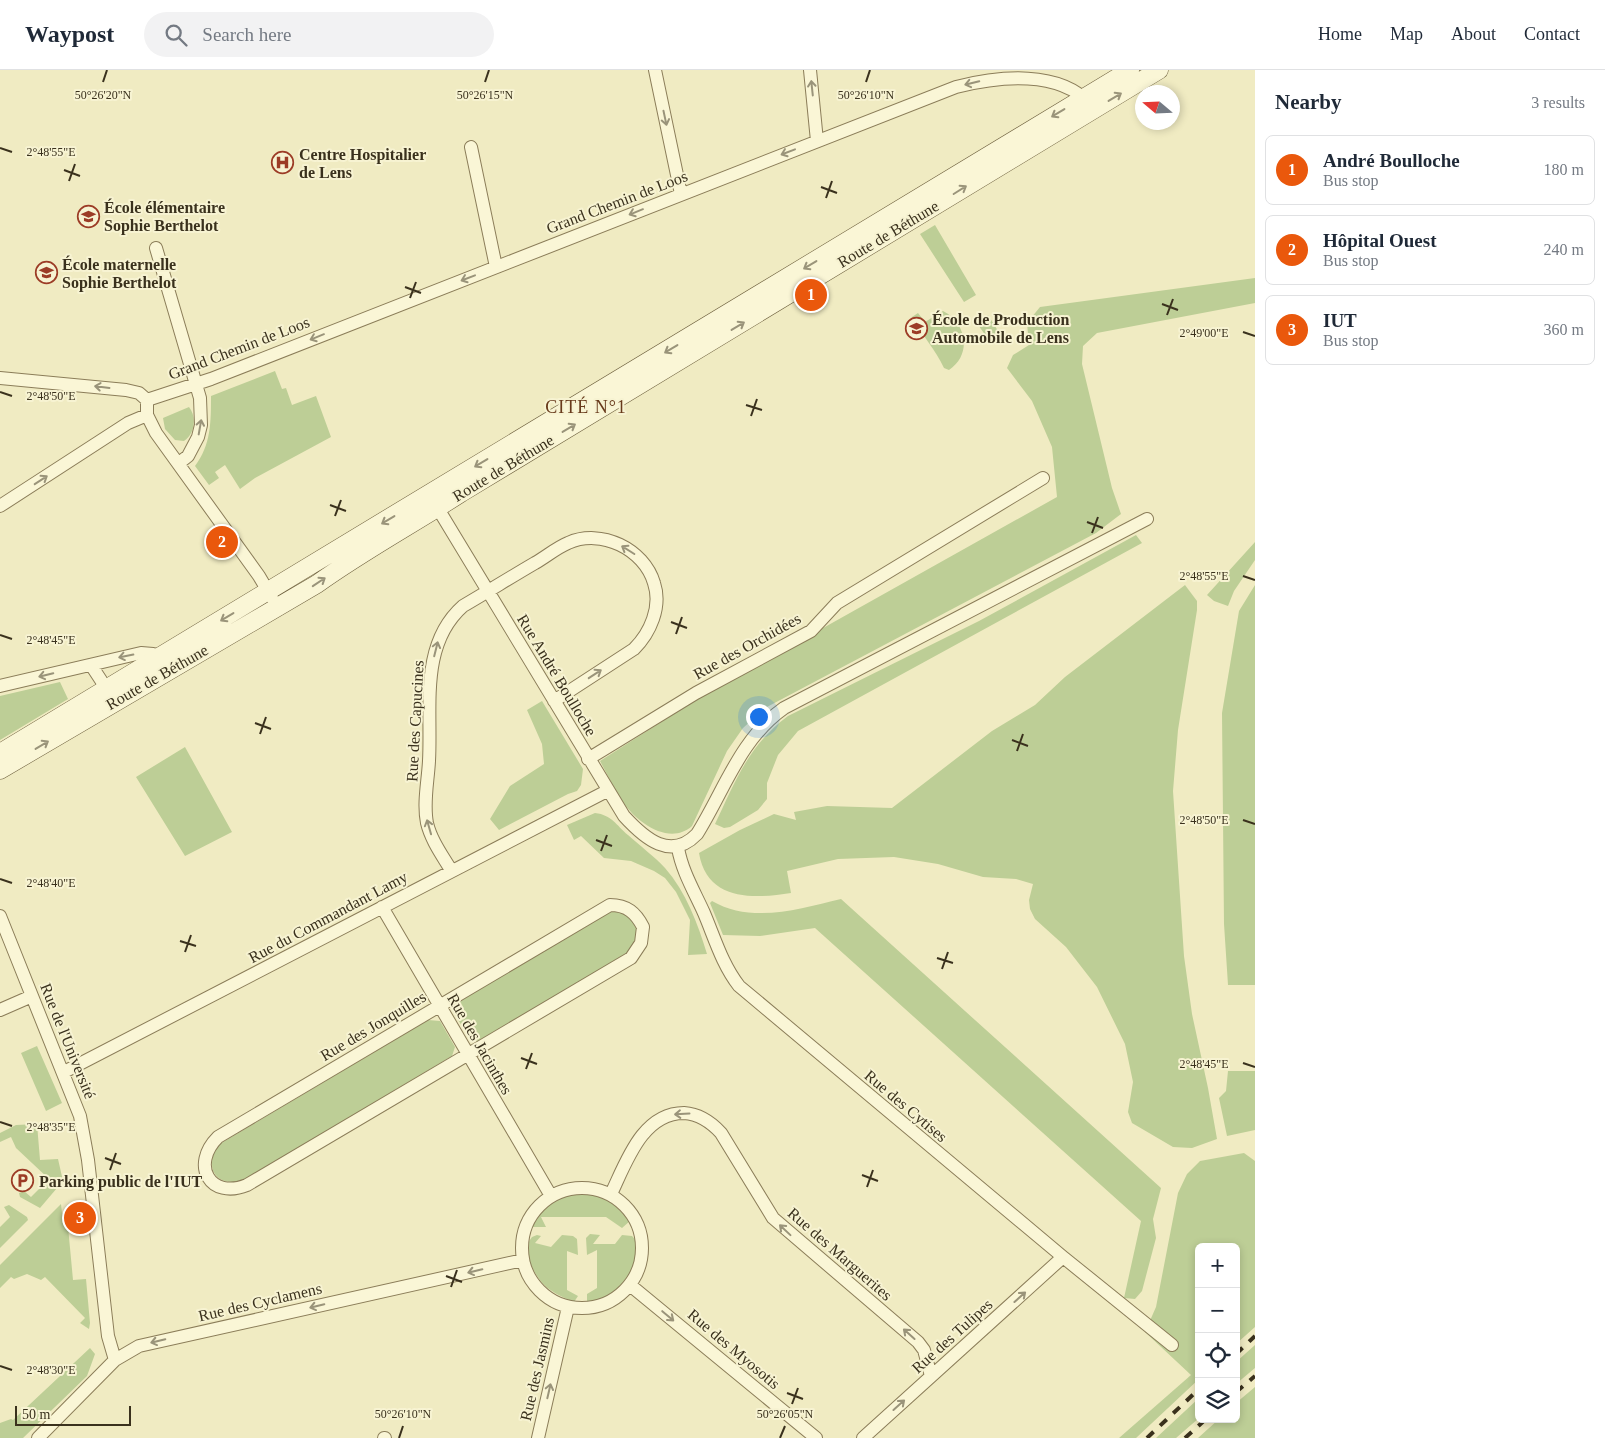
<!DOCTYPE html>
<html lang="en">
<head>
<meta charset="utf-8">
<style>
  :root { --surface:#fff; --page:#f2f2f3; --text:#1f2937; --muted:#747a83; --line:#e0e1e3; --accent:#ea580c }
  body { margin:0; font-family:"Times New Roman",serif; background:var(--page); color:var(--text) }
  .controls { position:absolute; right:15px; bottom:15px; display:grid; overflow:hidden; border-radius:8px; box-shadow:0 2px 8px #0003 }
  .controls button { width:45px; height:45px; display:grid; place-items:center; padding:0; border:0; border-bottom:1px solid var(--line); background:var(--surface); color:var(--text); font:25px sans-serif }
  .compass { position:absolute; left:1135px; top:15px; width:45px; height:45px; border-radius:50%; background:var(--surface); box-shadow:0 2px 8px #0003; rotate:289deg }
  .scale { position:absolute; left:15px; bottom:12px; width:116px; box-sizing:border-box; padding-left:5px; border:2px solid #3a311d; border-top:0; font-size:14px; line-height:18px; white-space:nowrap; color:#3a311d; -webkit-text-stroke:4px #f7f3d2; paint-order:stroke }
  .you { position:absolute; left:758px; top:646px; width:18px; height:18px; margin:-12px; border:4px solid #fff; border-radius:50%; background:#1a73e8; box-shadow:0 0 0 8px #1a73e833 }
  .badge { display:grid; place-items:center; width:32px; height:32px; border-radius:50%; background:var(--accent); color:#fff; font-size:16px; font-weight:700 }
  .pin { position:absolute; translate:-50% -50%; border:2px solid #fff; box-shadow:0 1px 5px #0006 }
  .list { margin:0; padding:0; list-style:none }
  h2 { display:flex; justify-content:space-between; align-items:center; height:65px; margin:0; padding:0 20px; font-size:21px }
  h2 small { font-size:16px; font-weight:400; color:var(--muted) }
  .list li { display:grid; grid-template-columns:32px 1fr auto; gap:15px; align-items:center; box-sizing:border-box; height:70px; margin:0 10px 10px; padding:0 10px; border:1px solid var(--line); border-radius:8px }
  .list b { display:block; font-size:19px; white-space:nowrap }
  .list p { margin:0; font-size:16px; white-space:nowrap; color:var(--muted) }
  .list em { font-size:16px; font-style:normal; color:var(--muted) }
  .icon { flex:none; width:28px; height:28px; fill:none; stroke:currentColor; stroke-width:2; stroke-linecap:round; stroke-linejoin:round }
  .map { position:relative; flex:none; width:1255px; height:1368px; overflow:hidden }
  header { display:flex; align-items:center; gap:30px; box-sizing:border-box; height:70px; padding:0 25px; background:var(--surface); border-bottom:1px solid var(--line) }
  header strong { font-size:24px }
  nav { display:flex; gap:28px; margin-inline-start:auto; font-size:18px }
  .search { width:350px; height:45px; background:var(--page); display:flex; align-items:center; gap:12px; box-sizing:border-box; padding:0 18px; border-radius:28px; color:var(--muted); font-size:19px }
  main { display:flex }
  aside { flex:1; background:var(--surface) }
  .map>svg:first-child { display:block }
  .green { fill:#bdce96 }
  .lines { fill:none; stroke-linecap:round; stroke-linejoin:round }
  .street-casing { stroke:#8b7d59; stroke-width:14 }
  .secondary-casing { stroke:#6c5e3c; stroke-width:19 }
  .street { stroke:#faf6d6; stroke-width:12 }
  .secondary { stroke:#faf6d6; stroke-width:18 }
  .rail { stroke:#3a311d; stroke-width:4; stroke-dasharray:9 9; stroke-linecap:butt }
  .oneway { stroke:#9a947a }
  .ticks { fill:none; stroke:#3a311d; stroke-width:2 }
  .labels { text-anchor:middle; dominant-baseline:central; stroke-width:4; stroke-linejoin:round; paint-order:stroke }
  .poi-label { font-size:16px; font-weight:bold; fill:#3a311d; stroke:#f7f3d2; text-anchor:start }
  .street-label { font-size:16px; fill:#3a311d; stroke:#f7f3d2 }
  .neighbourhood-label { font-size:18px; letter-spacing:1px; fill:#683a1b; stroke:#f7f3d2 }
  .ticks-label { font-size:12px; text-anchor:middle; fill:#3a311d; stroke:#f7f3d2; stroke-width:4; stroke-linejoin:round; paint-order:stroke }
</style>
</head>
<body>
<header>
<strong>Waypost</strong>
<div class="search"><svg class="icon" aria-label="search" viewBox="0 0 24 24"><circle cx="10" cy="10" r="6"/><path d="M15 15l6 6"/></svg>Search here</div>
<nav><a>Home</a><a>Map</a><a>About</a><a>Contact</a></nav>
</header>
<main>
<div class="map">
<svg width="1255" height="1368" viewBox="0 0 1255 1368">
  <rect width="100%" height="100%" fill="#f0ebc2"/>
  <path class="green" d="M 935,155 L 976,225 L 964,232 L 920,164 Z
    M 1255,208 L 1255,233 L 1097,263 L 1083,276 L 1082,294 L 1112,418 L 1121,444 L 1096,463 L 765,638 L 743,658 L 727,681 L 692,756 C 670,776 637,753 623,732 C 614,719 607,704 600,691 L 702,626 L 1057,427 L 1052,377 L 1032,331 L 1007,298 L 1013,285 L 1029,275 L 1027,253 L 1040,237 Z
    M 943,241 C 967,253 972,285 949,300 L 944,298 C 935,279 922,265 912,247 L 918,243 L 925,252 Z
    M 988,245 L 1005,272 L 1000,275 L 991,273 L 976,252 Z
    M 275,301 L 282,319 L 286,318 L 292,335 L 316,326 L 331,367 L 255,408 L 240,419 L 225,395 L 215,402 L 219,408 L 209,415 L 195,396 C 211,375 211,352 211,326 Z
    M 189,337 C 197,347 195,364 184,371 L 175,370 L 165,359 L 163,348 Z
    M 1136,465 L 1142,473 L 798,661 L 778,685 L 767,713 L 767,729 L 758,740 L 730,757 L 724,758 L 715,754 C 736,710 748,676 788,646 L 979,551 Z
    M 1255,472 L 1255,490 L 1234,521 L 1228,536 L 1214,531 L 1207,525 Z
    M 1185,515 L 1197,531 L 1197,540 L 1178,660 L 1173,721 L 1184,886 L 1192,944 L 1208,1018 L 1217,1069 L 1192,1078 L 1173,1077 L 1132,1053 L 1128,1042 L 1133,1012 L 1125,974 L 1097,917 L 1066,877 L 1035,849 L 1030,839 L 1029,830 L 1033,814 L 1016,809 L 983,807 L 938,794 L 894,787 L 838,789 L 787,801 L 791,823 C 753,829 707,831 699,783 L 740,760 L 774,744 L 796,750 L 794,742 L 827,736 L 892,738 L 992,661 L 1035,635 L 1065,607 Z
    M 1255,515 L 1255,915 L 1228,915 L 1224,854 L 1222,643 L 1239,541 Z
    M 60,612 L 68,629 L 0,670 L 0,626 Z
    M 542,631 L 583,699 L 581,715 L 577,721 L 568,724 L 499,760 L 490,749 L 510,716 L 544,694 L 542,674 L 527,640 Z
    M 185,677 L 232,762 L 185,786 L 136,707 Z
    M 595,743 C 612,745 616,755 628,765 C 640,776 654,786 665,798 C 686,822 698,854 707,884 L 688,885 L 690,850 L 676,822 L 665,808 L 654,801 L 631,791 L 604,788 L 581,766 L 574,770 L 567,755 Z
    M 841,829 L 1161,1118 L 1153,1149 L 1156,1168 L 1142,1221 L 1135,1229 L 1124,1228 L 1141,1151 L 815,858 L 760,866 L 723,865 L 710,833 L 712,831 C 752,854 799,839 841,829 Z
    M 619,841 L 627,844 L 637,857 L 636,871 L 627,885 L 478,971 L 469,968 L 453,941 L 455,933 L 610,842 Z
    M 428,950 L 440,951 L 455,977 L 452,986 L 243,1111 C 215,1117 204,1098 218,1075 Z
    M 37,976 L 62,1033 L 46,1041 L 21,983 Z
    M 1228,1001 L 1255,1001 L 1255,1060 L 1227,1066 L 1219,1028 L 1226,1021 Z
    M 37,1054 L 40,1090 L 58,1089 L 63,1111 L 40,1138 L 20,1127 L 19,1123 L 24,1121 L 31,1127 L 49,1109 L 16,1078 L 11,1067 L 0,1072 L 0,1063 L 16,1055 Z
    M 1244,1083 L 1255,1091 L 1255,1257 L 1236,1274 L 1236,1177 L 1199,1177 L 1199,1309 L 1136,1368 L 1119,1368 L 1191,1305 L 1145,1262 L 1156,1237 L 1178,1123 L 1187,1104 L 1200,1091 Z
    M 586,1122 L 609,1129 L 630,1151 L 622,1158 L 606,1147 L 541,1147 L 546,1157 L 532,1157 C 541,1133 563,1125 586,1122 Z
    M 61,1134 L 62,1143 L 67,1146 L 73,1210 L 86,1209 L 90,1253 L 89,1259 L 80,1253 L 85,1248 L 45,1207 L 41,1210 L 27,1204 L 14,1209 L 11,1207 L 0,1218 L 0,1195 Z
    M 9,1135 L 27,1147 L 28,1150 L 0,1178 L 0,1157 L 10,1147 L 4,1137 Z
    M 590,1164 L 600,1165 L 593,1174 L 615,1174 L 622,1165 L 632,1166 C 653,1184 613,1239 587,1231 L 587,1224 L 597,1218 L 597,1180 L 587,1185 L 586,1168 Z
    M 537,1165 L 541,1166 L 535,1173 L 551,1177 L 562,1165 L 573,1166 L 577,1169 L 578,1185 L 567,1181 L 567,1220 L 578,1226 L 574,1232 C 565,1228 557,1225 549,1219 C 536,1210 520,1181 532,1167 Z
    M 1255,1275 L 1255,1298 L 1236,1314 L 1236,1292 Z
    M 90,1278 L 95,1284 L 87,1306 L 23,1368 L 0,1368 L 0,1353 L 11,1349 L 13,1350 Z
    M 1255,1317 L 1255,1368 L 1198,1368 L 1219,1349 L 1236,1349 L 1236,1333 Z
    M 1199,1328 L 1199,1348 L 1176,1368 L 1156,1368 Z"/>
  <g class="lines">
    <defs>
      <path id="street" d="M 655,0 L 681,124
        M 810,0 L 817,71
        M 471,77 L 496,197
        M 156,178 L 200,328 L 201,355 L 198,367 L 188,386 L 179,393
        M 0,308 L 126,320 L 139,323 L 147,330
        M 147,330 L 211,309 L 956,17 C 1000,6 1059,0 1090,34
        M 147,330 L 147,345 L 156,363 L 259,506 L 272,528
        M 434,432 L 624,746 C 645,769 671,791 697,764 C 725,719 740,669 784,638 L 1147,449
        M 0,436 L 128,353 L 147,345
        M 91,595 L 110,624
        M 0,616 L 141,583 L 153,584 L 162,588
        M 588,689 L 696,623 L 811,561 L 837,533 L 1043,408
        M 678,778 C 682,801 694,821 704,843 C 715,869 722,894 739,916 L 1063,1187 L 1172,1275
        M 451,800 C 442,785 431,770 427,753 C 423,733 428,711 429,691 C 432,638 419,575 463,536 C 487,522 511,507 535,493 C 546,487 556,478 568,473 C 601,458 644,479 654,513 C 662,537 650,563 634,579 L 554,631
        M 610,835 C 627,835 636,843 643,857 L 641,873 L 631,888 L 247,1115 C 210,1130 190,1095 218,1067 Z
        M 382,837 L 551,1126
        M 0,846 L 80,1046 L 88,1090 L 108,1266 L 115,1290
        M 0,940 L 32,926
        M 64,1002 L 607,721
        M522 1178a60 60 0 1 1 120 0a60 60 0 1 1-120 0Z
        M 611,1124 C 626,1093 642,1043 684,1043 C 699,1044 711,1052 721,1063 L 773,1148 L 918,1272 L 924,1280 L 931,1306
        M 630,1215 L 816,1368
        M 38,1368 L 115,1290 L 139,1276 L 523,1190
        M 384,1368 L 385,1368
        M 538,1368 L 568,1237
        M 863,1368 L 1063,1187"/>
      <path id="secondary" d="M 0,683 L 1130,0
        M 0,700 L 317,514 C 363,481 413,454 461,423 L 1159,0"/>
    </defs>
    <use href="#street" class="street-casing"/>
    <use href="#secondary" class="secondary-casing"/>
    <use href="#street" class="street"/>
    <use href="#secondary" class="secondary"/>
    <path class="rail" d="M 1236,1284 L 1255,1266
      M 1236,1322 L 1255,1306
      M 1147,1368 L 1199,1319
      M 1185,1368 L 1206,1349"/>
  </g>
  <defs><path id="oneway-shaft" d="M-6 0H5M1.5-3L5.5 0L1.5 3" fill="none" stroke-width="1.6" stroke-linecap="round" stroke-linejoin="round" transform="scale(1.25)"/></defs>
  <g class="oneway">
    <use href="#oneway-shaft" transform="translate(972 13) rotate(166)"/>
    <use href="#oneway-shaft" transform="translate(812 18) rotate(-96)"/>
    <use href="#oneway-shaft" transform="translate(1115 27) rotate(-31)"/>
    <use href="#oneway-shaft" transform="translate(1058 43) rotate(149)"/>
    <use href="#oneway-shaft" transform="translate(665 48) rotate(78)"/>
    <use href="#oneway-shaft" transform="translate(788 82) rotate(159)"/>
    <use href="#oneway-shaft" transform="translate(960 120) rotate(-32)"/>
    <use href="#oneway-shaft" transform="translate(636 142) rotate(158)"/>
    <use href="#oneway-shaft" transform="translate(810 195) rotate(149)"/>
    <use href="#oneway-shaft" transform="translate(468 208) rotate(159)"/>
    <use href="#oneway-shaft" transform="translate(738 256) rotate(-31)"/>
    <use href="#oneway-shaft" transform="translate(317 267) rotate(158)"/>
    <use href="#oneway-shaft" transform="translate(671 279) rotate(149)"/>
    <use href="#oneway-shaft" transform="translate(102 317) rotate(-173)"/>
    <use href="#oneway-shaft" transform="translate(200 357) rotate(-80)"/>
    <use href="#oneway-shaft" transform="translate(569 358) rotate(-31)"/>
    <use href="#oneway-shaft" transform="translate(481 393) rotate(149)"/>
    <use href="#oneway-shaft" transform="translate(41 410) rotate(-33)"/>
    <use href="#oneway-shaft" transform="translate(388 450) rotate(149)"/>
    <use href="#oneway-shaft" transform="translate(628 480) rotate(-148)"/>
    <use href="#oneway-shaft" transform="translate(319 512) rotate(-34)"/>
    <use href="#oneway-shaft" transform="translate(227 547) rotate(149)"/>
    <use href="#oneway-shaft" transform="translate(436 579) rotate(-76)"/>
    <use href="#oneway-shaft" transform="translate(126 586) rotate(169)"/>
    <use href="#oneway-shaft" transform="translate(595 604) rotate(-33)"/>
    <use href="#oneway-shaft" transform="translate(46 605) rotate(166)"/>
    <use href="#oneway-shaft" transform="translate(42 675) rotate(-31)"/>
    <use href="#oneway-shaft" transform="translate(429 757) rotate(-106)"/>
    <use href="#oneway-shaft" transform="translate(682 1044) rotate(177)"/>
    <use href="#oneway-shaft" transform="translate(785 1160) rotate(-137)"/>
    <use href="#oneway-shaft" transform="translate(475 1201) rotate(167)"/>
    <use href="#oneway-shaft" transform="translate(1020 1227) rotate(-42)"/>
    <use href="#oneway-shaft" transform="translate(317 1236) rotate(167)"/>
    <use href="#oneway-shaft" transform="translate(668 1246) rotate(40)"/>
    <use href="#oneway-shaft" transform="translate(909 1264) rotate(-138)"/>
    <use href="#oneway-shaft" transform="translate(158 1271) rotate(167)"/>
    <use href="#oneway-shaft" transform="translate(549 1321) rotate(-77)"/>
    <use href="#oneway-shaft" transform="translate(899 1335) rotate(-42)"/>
  </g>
  <path class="ticks" d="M 103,12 L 107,0M 485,12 L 489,0M 866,12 L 870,0M 0,78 L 12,82M 64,100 L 80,106M 69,111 L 75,94M 821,117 L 837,123M 826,128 L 832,111M 405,217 L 421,223M 410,228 L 416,212M 1162,234 L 1178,240M 1167,245 L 1173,229M 1243,262 L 1255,266M 0,322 L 12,326M 746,335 L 762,340M 751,346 L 757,329M 330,435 L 346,441M 335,446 L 341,430M 1087,452 L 1103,458M 1092,463 L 1098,447M 1243,506 L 1255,510M 671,552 L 687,558M 676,564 L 682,547M 0,565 L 12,569M 255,653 L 271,659M 260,664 L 266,647M 1012,670 L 1028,676M 1017,681 L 1023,664M 1243,750 L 1255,754M 596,770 L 612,776M 601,781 L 607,765M 0,809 L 12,813M 180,871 L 196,876M 185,882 L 191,865M 937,888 L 953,893M 942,899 L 948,882M 521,988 L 537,994M 1243,993 L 1255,997M 526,999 L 532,983M 0,1052 L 12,1056M 105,1088 L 121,1094M 110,1100 L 116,1083M 862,1105 L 878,1111M 867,1117 L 873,1100M 446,1206 L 462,1212M 451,1217 L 457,1200M 0,1296 L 12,1300M 787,1323 L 803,1329M 792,1334 L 798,1318M 399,1368 L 403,1356M 780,1368 L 785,1356"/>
  <defs>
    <symbol id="hospital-ring" viewBox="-11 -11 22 22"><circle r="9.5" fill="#f7f3d2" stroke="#9c3c26" stroke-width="1.5"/><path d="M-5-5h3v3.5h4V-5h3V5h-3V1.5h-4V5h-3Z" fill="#9c3c26"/></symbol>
    <symbol id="school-ring" viewBox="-11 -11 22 22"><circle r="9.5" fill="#f7f3d2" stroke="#9c3c26" stroke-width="1.5"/><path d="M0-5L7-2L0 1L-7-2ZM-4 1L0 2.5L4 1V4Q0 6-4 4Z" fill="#9c3c26"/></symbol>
    <symbol id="parking-ring" viewBox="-11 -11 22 22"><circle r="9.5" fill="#f7f3d2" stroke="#9c3c26" stroke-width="1.5"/><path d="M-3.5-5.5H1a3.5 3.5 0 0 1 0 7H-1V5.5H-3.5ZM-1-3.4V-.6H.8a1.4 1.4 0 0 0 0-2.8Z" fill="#9c3c26"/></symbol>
  </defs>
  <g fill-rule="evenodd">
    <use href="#hospital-ring" x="270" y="80" width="25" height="25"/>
    <use href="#school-ring" x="76" y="134" width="25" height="25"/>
    <use href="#school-ring" x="34" y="190" width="25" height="25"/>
    <use href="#school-ring" x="904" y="246" width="25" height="25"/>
    <use href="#parking-ring" x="10" y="1098" width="25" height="25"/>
  </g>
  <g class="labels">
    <g class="poi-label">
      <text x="299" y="84">Centre Hospitalier<tspan x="299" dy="18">de Lens</tspan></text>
      <text x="104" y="137">École élémentaire<tspan x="104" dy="18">Sophie Berthelot</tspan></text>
      <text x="62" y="194">École maternelle<tspan x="62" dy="18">Sophie Berthelot</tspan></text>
      <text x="932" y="249">École de Production<tspan x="932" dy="18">Automobile de Lens</tspan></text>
      <text x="39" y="1111">Parking public de l'IUT</text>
    </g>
    <g class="street-label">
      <text transform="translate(617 132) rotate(-21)">Grand Chemin de Loos</text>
      <text transform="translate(888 164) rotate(-31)">Route de Béthune</text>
      <text transform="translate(239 278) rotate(-21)">Grand Chemin de Loos</text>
      <text transform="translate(503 398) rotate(-31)">Route de Béthune</text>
      <text transform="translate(747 576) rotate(-29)">Rue des Orchidées</text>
      <text transform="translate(557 605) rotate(59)">Rue André Boulloche</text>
      <text transform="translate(157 607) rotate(-30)">Route de Béthune</text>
      <text transform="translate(415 651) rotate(-87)">Rue des Capucines</text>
      <text transform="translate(328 847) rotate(-28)">Rue du Commandant Lamy</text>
      <text transform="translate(373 956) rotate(-31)">Rue des Jonquilles</text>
      <text transform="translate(68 971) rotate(68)">Rue de l'Université</text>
      <text transform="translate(480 974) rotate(60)">Rue des Jacinthes</text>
      <text transform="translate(906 1036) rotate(40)">Rue des Cytises</text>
      <text transform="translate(840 1184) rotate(41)">Rue des Marguerites</text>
      <text transform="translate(260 1232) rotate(-13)">Rue des Cyclamens</text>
      <text transform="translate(952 1266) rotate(-42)">Rue des Tulipes</text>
      <text transform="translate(734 1279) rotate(40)">Rue des Myosotis</text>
      <text transform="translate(537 1299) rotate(-77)">Rue des Jasmins</text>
    </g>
    <g class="neighbourhood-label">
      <text x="586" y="337">CITÉ N°1</text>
    </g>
  </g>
  <g class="ticks-label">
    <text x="103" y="29">50°26'20"N</text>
    <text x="485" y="29">50°26'15"N</text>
    <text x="866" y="29">50°26'10"N</text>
    <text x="51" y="86">2°48'55"E</text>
    <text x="1204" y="267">2°49'00"E</text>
    <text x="51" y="330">2°48'50"E</text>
    <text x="1204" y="510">2°48'55"E</text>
    <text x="51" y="574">2°48'45"E</text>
    <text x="1204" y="754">2°48'50"E</text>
    <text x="51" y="817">2°48'40"E</text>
    <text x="1204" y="998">2°48'45"E</text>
    <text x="51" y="1061">2°48'35"E</text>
    <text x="51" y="1304">2°48'30"E</text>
    <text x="403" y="1348">50°26'10"N</text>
    <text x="785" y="1348">50°26'05"N</text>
  </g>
</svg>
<div class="controls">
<button>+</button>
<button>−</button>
<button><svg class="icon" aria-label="locate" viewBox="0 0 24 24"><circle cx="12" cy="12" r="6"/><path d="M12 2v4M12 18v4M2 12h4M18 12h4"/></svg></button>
<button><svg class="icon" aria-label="layers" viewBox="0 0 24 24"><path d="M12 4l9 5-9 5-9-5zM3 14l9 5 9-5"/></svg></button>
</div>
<svg class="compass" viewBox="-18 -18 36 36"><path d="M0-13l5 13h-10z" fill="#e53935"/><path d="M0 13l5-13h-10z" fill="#747a83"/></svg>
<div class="scale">50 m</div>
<div class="you"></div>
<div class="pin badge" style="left:811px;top:225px">1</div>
<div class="pin badge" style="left:222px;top:472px">2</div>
<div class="pin badge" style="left:80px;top:1148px">3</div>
</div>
<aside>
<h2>Nearby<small>3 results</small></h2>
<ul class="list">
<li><span class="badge">1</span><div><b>André Boulloche</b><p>Bus stop</p></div><em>180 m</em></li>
<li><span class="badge">2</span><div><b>Hôpital Ouest</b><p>Bus stop</p></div><em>240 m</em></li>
<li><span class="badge">3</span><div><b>IUT</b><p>Bus stop</p></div><em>360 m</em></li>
</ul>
</aside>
</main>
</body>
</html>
